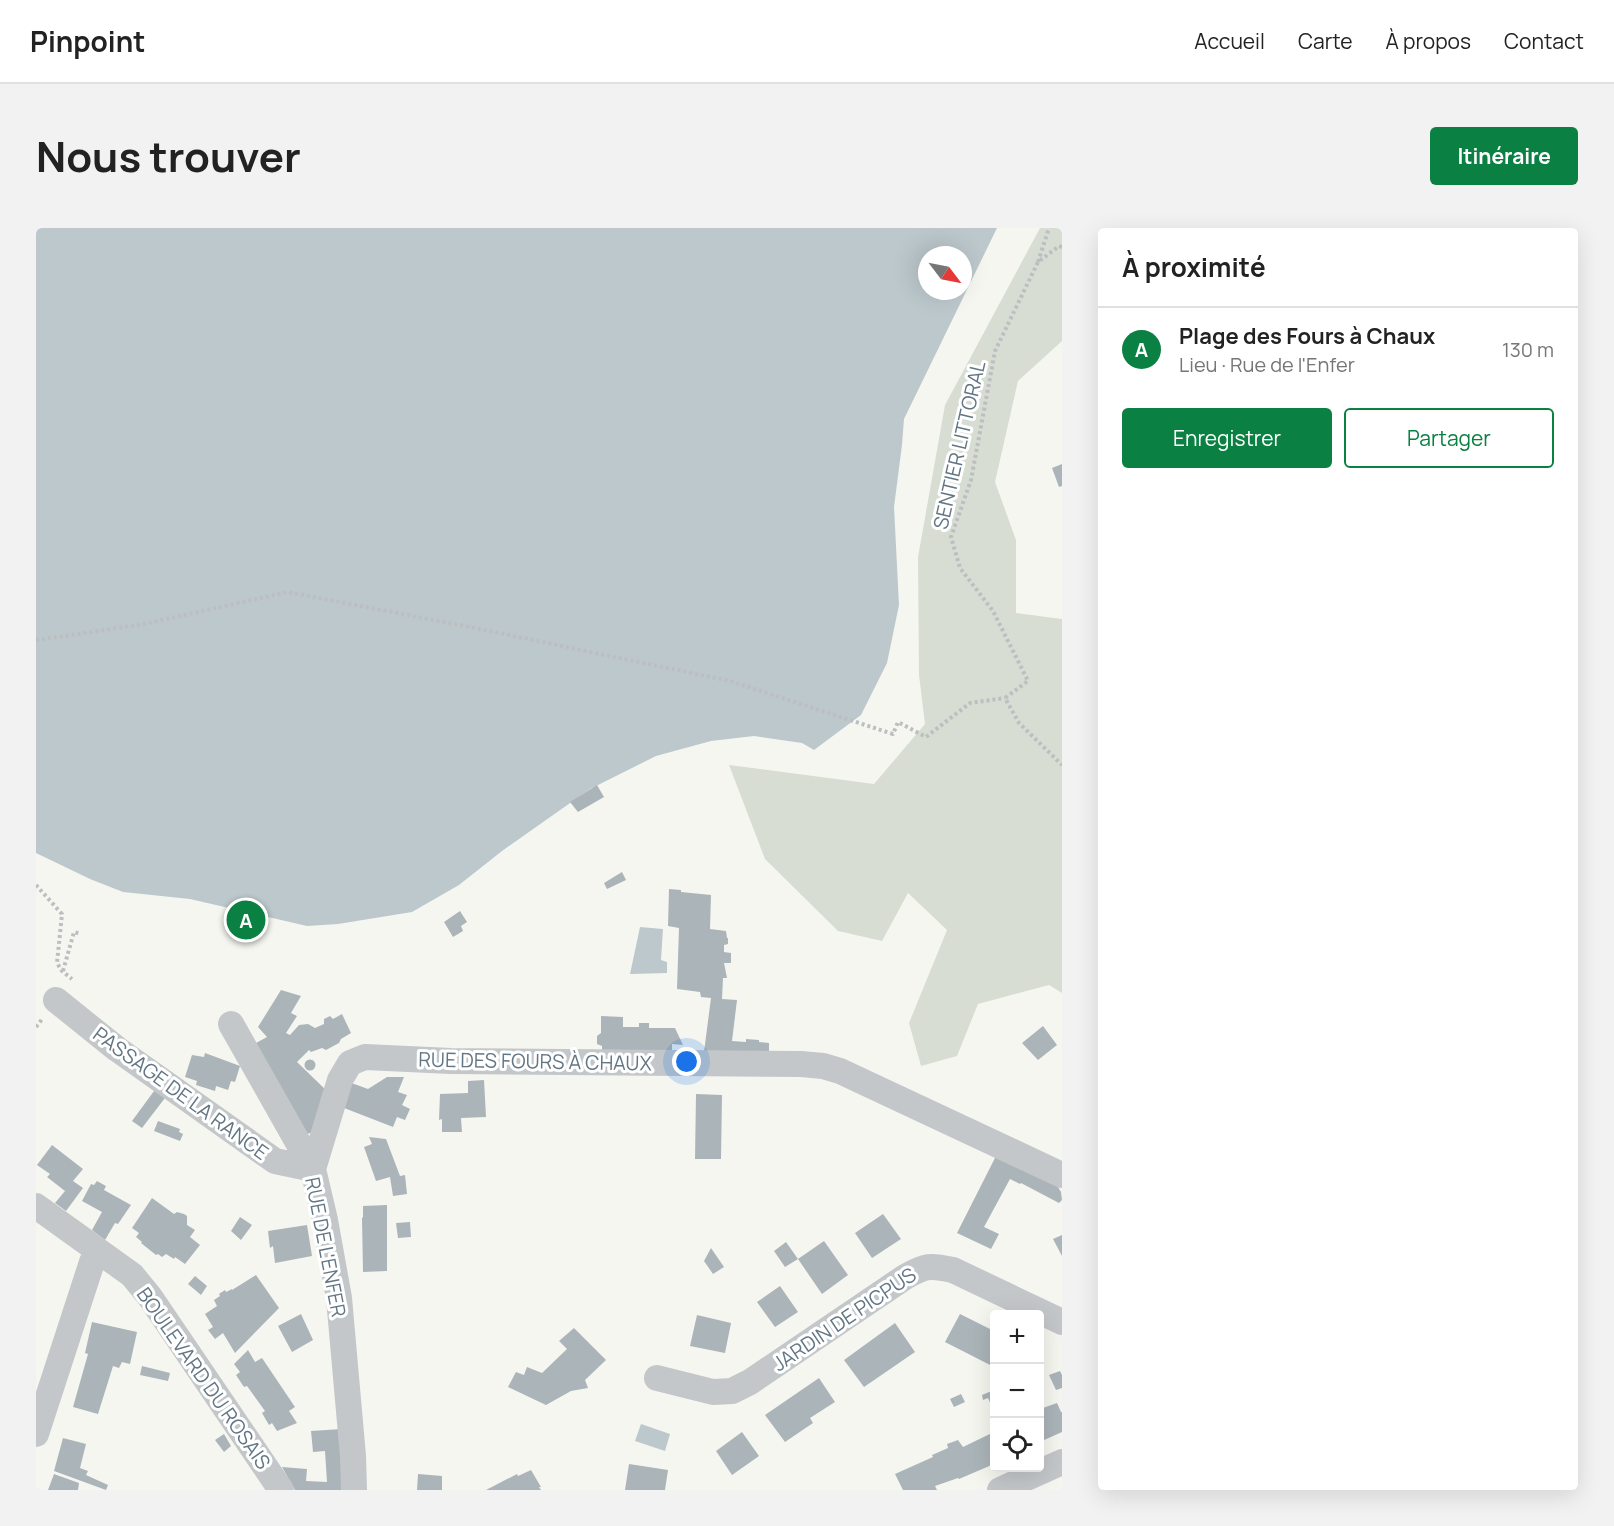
<!DOCTYPE html>
<html lang="fr">
<head>
<meta charset="utf-8">
<style>
  :root { --surface:#fff; --page:#f2f2f2; --text:#222; --muted:#767676; --line:#e0e0e0; --accent:#0b8043 }
  body { margin:0; font-family:Manrope,sans-serif; background:var(--page); color:var(--text) }
  .controls { position:absolute; right:18px; bottom:18px; display:grid; overflow:hidden; border-radius:6px; box-shadow:0 6px 24px #0002 }
  .controls button { width:54px; height:54px; display:grid; place-items:center; padding:0; border:0; border-bottom:2px solid var(--line); background:var(--surface); color:var(--text); font:30px sans-serif }
  .compass { position:absolute; left:882px; top:18px; width:54px; height:54px; border-radius:50%; background:var(--surface); box-shadow:0 6px 24px #0002; rotate:122deg }
  .you { position:absolute; left:651px; top:834px; width:21px; height:21px; margin:-15px; border:4px solid #fff; border-radius:50%; background:#1a73e8; box-shadow:0 0 0 9px #1a73e833 }
  .badge { display:grid; place-items:center; width:39px; height:39px; border-radius:50%; background:var(--accent); color:#fff; font-size:20px; font-weight:700 }
  .pin { position:absolute; translate:-50% -50%; border:3px solid #fff; box-shadow:0 2px 6px #0006 }
  .list { margin:0; padding:0; list-style:none }
  h2 { display:flex; justify-content:space-between; align-items:center; height:78px; margin:0; padding:0 24px; font-size:26px }
  h2 small { font-size:20px; font-weight:400; color:var(--muted) }
  .list li { display:grid; grid-template-columns:39px 1fr auto; gap:18px; align-items:center; box-sizing:border-box; height:84px; padding:0 24px; border-top:2px solid var(--line) }
  .list b { display:block; font-size:22px; white-space:nowrap }
  .list p { margin:0; font-size:20px; white-space:nowrap; color:var(--muted) }
  .list em { font-size:20px; font-style:normal; color:var(--muted) }
  .actions { display:flex; gap:12px; padding:18px 24px }
  .actions a { flex:1; padding:14px 0; border:2px solid var(--accent); border-radius:6px; text-align:center; font-size:21px; color:var(--accent) }
  .actions .main { background:var(--accent); color:#fff }
  .icon { flex:none; width:33px; height:33px; fill:none; stroke:currentColor; stroke-width:2; stroke-linecap:round; stroke-linejoin:round }
  .map { position:relative; flex:none; width:1026px; height:1262px; overflow:hidden; border-radius:6px }
  header { display:flex; align-items:center; gap:36px; box-sizing:border-box; height:84px; padding:0 30px; background:var(--surface); border-bottom:2px solid var(--line) }
  header strong { font-size:28px }
  nav { display:flex; gap:33px; margin-inline-start:auto; font-size:21px }
  .intro { display:flex; align-items:center; justify-content:space-between; box-sizing:border-box; height:144px; padding:0 36px }
  h1 { margin:0; font-size:42px }
  .button { padding:15px 27px; border-radius:6px; background:var(--accent); color:#fff; font-size:21px; font-weight:700 }
  main { display:flex; gap:36px; padding:0 36px }
  aside { flex:1; background:var(--surface); border-radius:6px; box-shadow:0 6px 24px #0002 }
  .map>svg:first-child { display:block }
  .green { fill:#d7ddd2 }
  .water { fill:#bcc8cc; fill-rule:evenodd }
  .building { fill:#abb4b8 }
  .lines { fill:none; stroke-linecap:round; stroke-linejoin:round }
  .path { stroke:#bcbfc1; stroke-width:4; stroke-dasharray:3 3; stroke-linecap:butt }
  .minor { stroke:#c3c7ca; stroke-width:26 }
  .labels { text-anchor:middle; dominant-baseline:central; stroke-width:6; stroke-linejoin:round; paint-order:stroke }
  .street-label { font-size:20px; fill:#637684; stroke:#fff }
</style>
</head>
<body>
<header>
<strong>Pinpoint</strong>
<nav><a>Accueil</a><a>Carte</a><a>À propos</a><a>Contact</a></nav>
</header>
<div class="intro"><h1>Nous trouver</h1><a class="button">Itinéraire</a></div>
<main>
<div class="map">
<svg width="1026" height="1262" viewBox="0 0 1026 1262">
  <rect width="100%" height="100%" fill="#f6f6f1"/>
  <path class="green" d="M 1004,0 L 1026,0 L 1026,113 L 982,153 L 959,254 L 980,312 L 980,385 L 1026,391 L 1026,765 L 1013,757 L 942,776 L 921,828 L 885,838 L 873,795 L 911,702 L 872,665 L 846,713 L 802,703 L 729,631 L 693,537 L 838,556 L 889,496 L 883,447 L 882,329 L 909,177 Z"/>
  <path class="water" d="M 0,0 L 961,0 L 868,191 L 866,217 L 858,279 L 863,377 L 851,435 L 825,487 L 778,522 L 766,515 L 718,508 L 675,513 L 620,528 L 554,561 L 466,623 L 423,657 L 376,684 L 302,696 L 271,698 L 154,671 L 87,664 L 54,651 L 0,625 ZM 891,27 L 927,27 L 927,63 L 891,63 Z
    M 604,699 L 627,701 L 625,732 L 631,734 L 631,745 L 594,746 Z
    M 605,1196 L 634,1206 L 629,1223 L 599,1213 Z"/>
  <path class="building" d="M 1026,236 L 1026,258 L 1023,259 L 1016,240 Z
    M 561,557 L 568,569 L 542,584 L 534,574 Z
    M 586,644 L 590,652 L 571,661 L 568,655 Z
    M 633,661 L 645,662 L 645,664 L 675,667 L 674,701 L 690,703 L 691,710 L 692,710 L 692,716 L 688,717 L 688,724 L 695,725 L 695,735 L 688,735 L 691,750 L 687,750 L 686,771 L 701,772 L 696,813 L 710,814 L 710,811 L 723,812 L 723,814 L 733,815 L 733,827 L 668,824 L 675,770 L 665,769 L 664,764 L 641,761 L 643,700 L 632,698 Z
    M 424,683 L 431,694 L 425,698 L 427,703 L 417,709 L 408,694 Z
    M 245,762 L 265,768 L 255,785 L 261,788 L 250,805 L 254,807 L 263,797 L 272,796 L 279,800 L 288,796 L 288,791 L 294,788 L 297,791 L 306,786 L 315,805 L 305,811 L 303,815 L 290,822 L 286,820 L 275,824 L 273,822 L 261,834 L 293,865 L 280,903 L 268,907 L 220,815 L 231,809 L 222,799 Z
    M 565,788 L 587,789 L 587,799 L 603,799 L 603,795 L 613,795 L 613,800 L 639,800 L 647,817 L 636,816 L 636,824 L 566,824 L 566,818 L 561,816 L 561,808 L 565,805 Z
    M 1007,798 L 1021,817 L 1002,832 L 986,815 Z
    M 169,825 L 204,838 L 199,854 L 195,853 L 192,862 L 180,858 L 179,863 L 160,857 L 161,853 L 149,849 L 156,827 L 168,829 Z
    M268.5 837a5.5 5.5 0 1 1 11 0a5.5 5.5 0 1 1-11 0Z
    M 351,849 L 368,849 L 362,864 L 371,867 L 366,877 L 374,881 L 369,892 L 361,889 L 357,899 L 303,878 L 310,853 L 332,861 Z
    M 448,852 L 450,889 L 425,890 L 426,904 L 406,904 L 406,891 L 403,892 L 404,866 L 432,865 L 432,853 Z
    M 121,859 L 132,866 L 106,900 L 96,893 Z
    M 660,866 L 686,867 L 685,931 L 659,931 Z
    M 122,893 L 144,901 L 143,904 L 147,906 L 144,913 L 118,903 Z
    M 333,909 L 350,911 L 364,948 L 369,947 L 371,966 L 357,968 L 354,949 L 340,953 L 328,919 L 336,916 Z
    M 16,917 L 47,941 L 37,953 L 47,960 L 30,983 L 19,975 L 29,963 L 11,949 L 14,946 L 1,937 Z
    M 961,926 L 1019,954 L 1025,964 L 1026,972 L 1023,975 L 985,955 L 984,956 L 974,951 L 948,999 L 963,1006 L 955,1021 L 921,1005 Z
    M 61,953 L 70,958 L 68,962 L 95,977 L 82,996 L 79,995 L 69,1012 L 56,1002 L 66,984 L 46,973 L 55,956 L 58,957 Z
    M 116,970 L 138,986 L 141,984 L 148,986 L 151,988 L 151,997 L 159,1002 L 154,1009 L 164,1017 L 149,1036 L 139,1029 L 138,1031 L 130,1026 L 126,1029 L 122,1026 L 120,1027 L 105,1015 L 106,1014 L 100,1009 L 103,1005 L 96,1000 Z
    M 351,977 L 351,1043 L 327,1044 L 326,990 L 327,989 L 327,978 Z
    M 847,986 L 865,1011 L 836,1030 L 819,1005 Z
    M 204,989 L 216,997 L 205,1012 L 195,1003 Z
    M 374,994 L 375,1009 L 362,1010 L 360,995 Z
    M 271,997 L 276,1028 L 239,1035 L 237,1018 L 234,1020 L 232,1003 Z
    M 1026,1007 L 1026,1028 L 1017,1011 Z
    M 788,1013 L 812,1047 L 786,1066 L 762,1031 Z
    M 750,1014 L 762,1031 L 749,1039 L 738,1023 Z
    M 675,1020 L 688,1039 L 677,1046 L 668,1033 Z
    M 220,1047 L 243,1080 L 199,1125 L 187,1105 L 179,1111 L 172,1102 L 177,1099 L 169,1086 L 181,1078 L 178,1072 L 184,1068 L 183,1066 L 189,1062 L 190,1064 L 196,1061 L 196,1062 Z
    M 159,1048 L 171,1058 L 165,1067 L 152,1056 Z
    M 744,1058 L 762,1084 L 739,1099 L 721,1074 Z
    M 265,1086 L 277,1112 L 256,1124 L 242,1098 Z
    M 924,1086 L 958,1103 L 958,1139 L 909,1114 Z
    M 661,1087 L 695,1095 L 689,1125 L 654,1118 Z
    M 56,1094 L 101,1104 L 94,1136 L 86,1134 L 83,1140 L 77,1138 L 62,1186 L 37,1179 L 52,1126 L 49,1125 Z
    M 859,1095 L 879,1124 L 828,1159 L 808,1132 Z
    M 538,1100 L 570,1132 L 549,1152 L 552,1160 L 535,1163 L 510,1177 L 472,1159 L 480,1144 L 488,1147 L 491,1139 L 506,1145 L 531,1121 L 523,1113 Z
    M 212,1122 L 219,1134 L 226,1130 L 259,1179 L 253,1183 L 261,1195 L 241,1203 L 236,1195 L 233,1197 L 226,1185 L 229,1183 L 211,1158 L 208,1159 L 200,1147 L 204,1144 L 198,1136 Z
    M 106,1138 L 134,1145 L 132,1153 L 104,1147 Z
    M 1024,1143 L 1026,1147 L 1026,1160 L 1020,1162 L 1013,1147 Z
    M 783,1150 L 799,1174 L 774,1190 L 777,1195 L 749,1214 L 729,1187 Z
    M 958,1162 L 958,1184 L 952,1170 L 947,1172 L 946,1167 Z
    M 925,1166 L 929,1174 L 918,1179 L 914,1171 Z
    M 1021,1175 L 1025,1184 L 1026,1184 L 1026,1204 L 1006,1213 L 1004,1207 L 1004,1191 L 1006,1190 L 1004,1181 Z
    M 306,1201 L 307,1262 L 259,1262 L 246,1239 L 271,1241 L 270,1253 L 291,1254 L 289,1223 L 277,1224 L 275,1203 Z
    M 706,1204 L 723,1228 L 696,1247 L 680,1223 Z
    M 958,1204 L 958,1236 L 923,1251 L 922,1250 L 899,1258 L 901,1262 L 867,1262 L 859,1246 L 897,1229 L 896,1227 L 912,1220 L 911,1216 L 922,1212 L 927,1219 Z
    M 188,1206 L 195,1218 L 188,1224 L 179,1212 Z
    M 27,1210 L 50,1216 L 44,1240 L 52,1243 L 50,1247 L 72,1257 L 70,1262 L 18,1243 Z
    M 593,1236 L 632,1242 L 629,1262 L 589,1262 Z
    M 495,1242 L 505,1259 L 503,1259 L 505,1262 L 450,1262 L 481,1246 L 482,1248 Z
    M 18,1246 L 43,1255 L 42,1262 L 12,1262 Z
    M 382,1246 L 406,1248 L 406,1262 L 381,1262 Z"/>
  <g class="lines">
    <path class="path" d="M 1026,19 L 1023,18 L 1002,34 L 959,123 L 935,252 L 915,309 L 924,340 L 957,383 L 992,453 L 969,470 L 983,495 L 1026,537
      M 1002,34 L 1013,0
      M 0,412 L 103,397 L 252,364 L 449,402 L 694,453 L 857,506 L 862,494 L 890,509 L 934,475 L 969,470
      M 0,657 L 26,686 L 21,735 L 26,743 L 36,751
      M 27,743 L 38,704 L 45,706
      M 0,799 L 7,790"/>
    <path class="minor" d="M 20,772 L 81,821 L 239,933 L 277,941
      M 195,796 L 277,941 L 289,992 L 303,1070 L 317,1228 L 318,1262
      M 277,941 L 304,852 L 314,835 L 329,829 L 415,833 L 765,836 L 787,838 L 804,843 L 1026,947
      M 0,978 L 96,1047 L 114,1069 L 245,1262
      M 621,1150 L 677,1164 L 696,1163 L 714,1154 L 869,1049 C 890,1037 894,1037 917,1042 L 1026,1094
      M 0,1206 L 56,1034 L 62,1023
      M 964,1262 L 1026,1234"/>
  </g>
  <g class="labels">
    <g class="street-label">
      <text transform="translate(923 217) rotate(-77)">SENTIER LITTORAL</text>
      <text transform="translate(499 833) rotate(1)">RUE DES FOURS À CHAUX</text>
      <text transform="translate(145 865) rotate(36)">PASSAGE DE LA RANCE</text>
      <text transform="translate(290 1019) rotate(79)">RUE DE L'ENFER</text>
      <text transform="translate(808 1091) rotate(-34)">JARDIN DE PICPUS</text>
      <text transform="translate(168 1150) rotate(55)">BOULEVARD DU ROSAIS</text>
    </g>
  </g>
</svg>
<div class="controls">
<button>+</button>
<button>−</button>
<button><svg class="icon" aria-label="locate" viewBox="0 0 24 24"><circle cx="12" cy="12" r="6"/><path d="M12 2v4M12 18v4M2 12h4M18 12h4"/></svg></button>
</div>
<svg class="compass" viewBox="-18 -18 36 36"><path d="M0-13l5 13h-10z" fill="#e53935"/><path d="M0 13l5-13h-10z" fill="#767676"/></svg>
<div class="you"></div>
<div class="pin badge" style="left:210px;top:692px">A</div>
</div>
<aside>
<h2>À proximité<small></small></h2>
<ul class="list">
<li><span class="badge">A</span><div><b>Plage des Fours à Chaux</b><p>Lieu · Rue de l'Enfer</p></div><em>130 m</em></li>
</ul>
<div class="actions"><a class="main">Enregistrer</a><a>Partager</a></div>
</aside>
</main>
</body>
</html>
